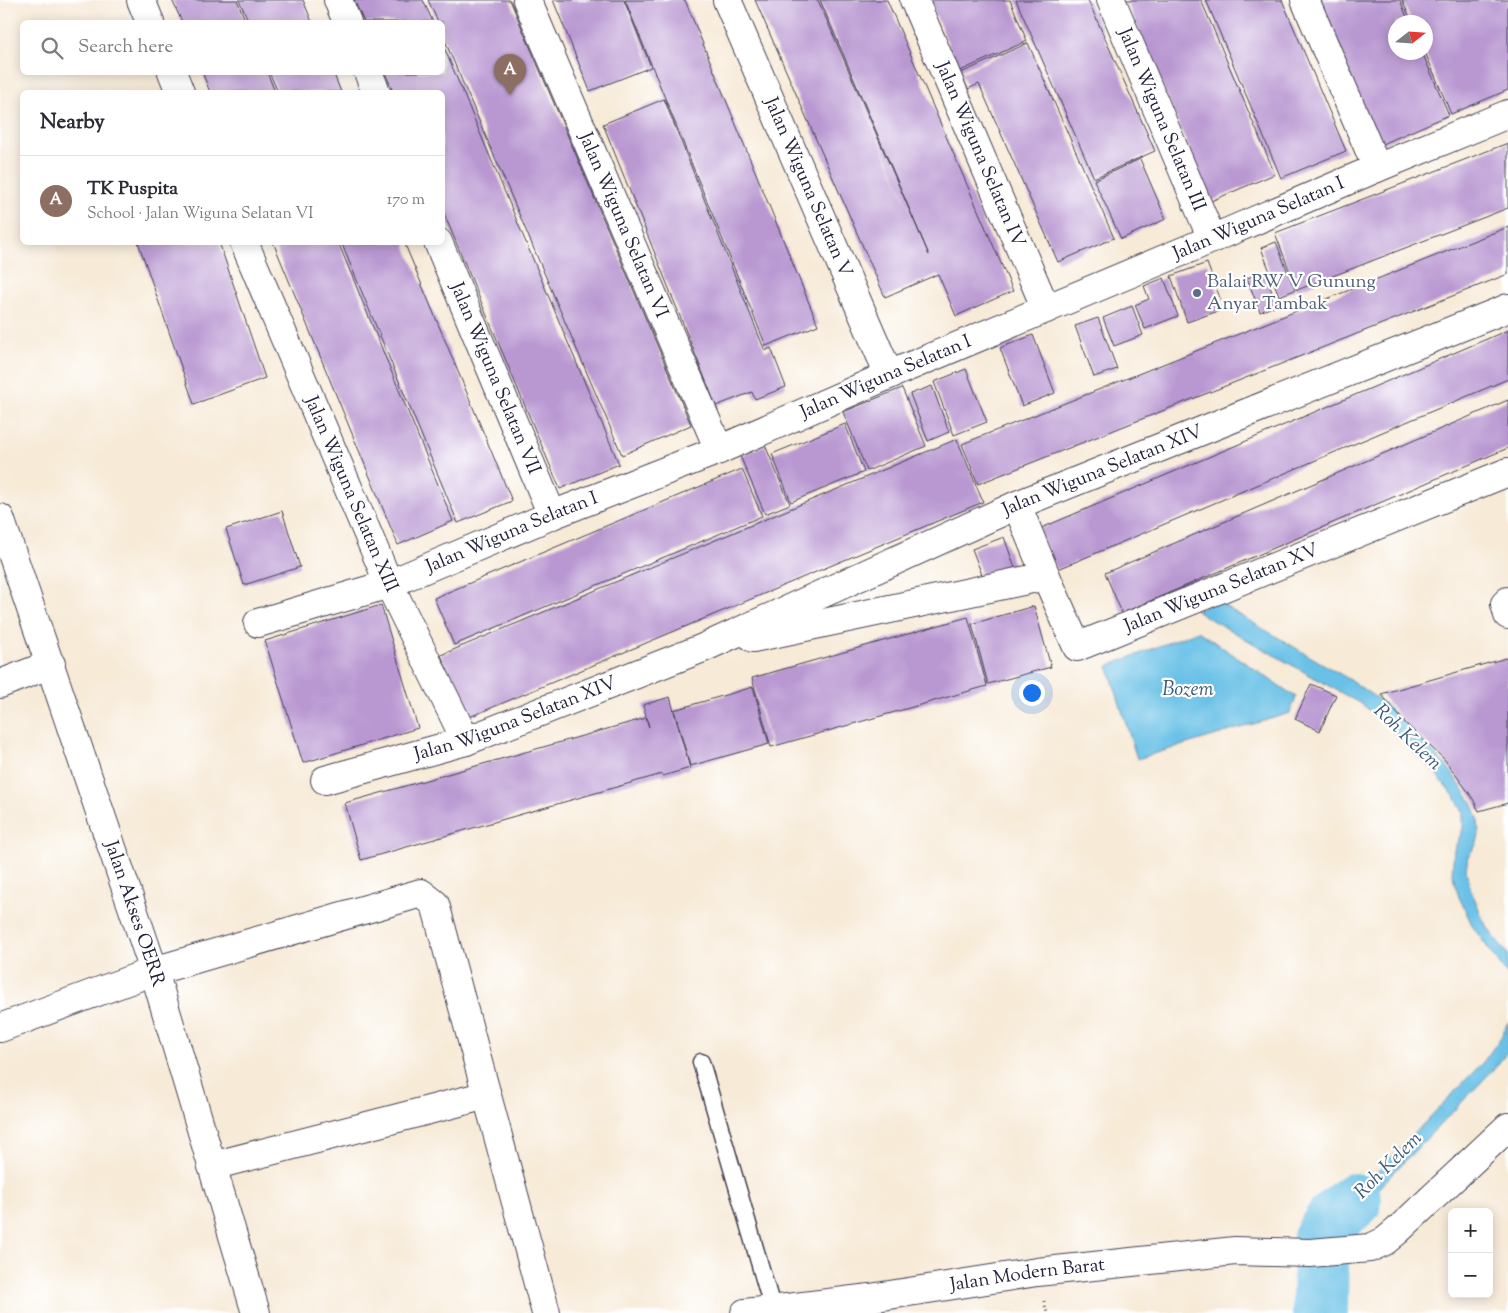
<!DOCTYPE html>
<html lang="en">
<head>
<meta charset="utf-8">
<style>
  :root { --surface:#fff; --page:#f7f7f7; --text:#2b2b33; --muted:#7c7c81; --line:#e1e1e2; --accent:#db2777 }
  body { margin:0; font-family:"Sorts Mill Goudy",serif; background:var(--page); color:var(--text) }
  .controls { position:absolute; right:15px; bottom:15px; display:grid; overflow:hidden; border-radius:8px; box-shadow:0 2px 12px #0003 }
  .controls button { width:45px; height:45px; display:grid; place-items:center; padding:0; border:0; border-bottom:1px solid var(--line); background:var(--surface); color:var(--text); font:25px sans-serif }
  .compass { position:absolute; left:1388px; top:15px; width:45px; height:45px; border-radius:50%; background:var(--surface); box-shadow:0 2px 12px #0003; rotate:73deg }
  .you { position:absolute; left:1031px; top:692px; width:18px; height:18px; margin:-12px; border:4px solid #fff; border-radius:50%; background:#1a73e8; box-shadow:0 0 0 8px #1a73e833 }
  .badge { display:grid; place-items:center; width:32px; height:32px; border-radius:50%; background:var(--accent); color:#fff; font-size:16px; font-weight:700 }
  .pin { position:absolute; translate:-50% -41px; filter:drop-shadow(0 1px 2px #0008) }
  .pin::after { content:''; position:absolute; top:26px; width:18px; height:15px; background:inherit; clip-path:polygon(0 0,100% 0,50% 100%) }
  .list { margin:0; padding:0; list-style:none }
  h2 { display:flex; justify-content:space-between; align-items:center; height:65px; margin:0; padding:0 20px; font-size:21px }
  h2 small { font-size:16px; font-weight:400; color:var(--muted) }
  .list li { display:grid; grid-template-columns:32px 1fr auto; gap:15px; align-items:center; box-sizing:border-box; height:90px; padding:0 20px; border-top:1px solid var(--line) }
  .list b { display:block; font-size:19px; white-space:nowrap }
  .list p { margin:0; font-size:16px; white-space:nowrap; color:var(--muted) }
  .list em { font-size:16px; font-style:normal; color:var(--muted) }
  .icon { flex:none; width:28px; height:28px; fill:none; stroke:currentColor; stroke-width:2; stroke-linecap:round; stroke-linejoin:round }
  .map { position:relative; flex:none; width:1508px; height:1313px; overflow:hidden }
  .search { position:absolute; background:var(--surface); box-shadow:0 2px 12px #0003; left:20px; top:20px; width:425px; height:55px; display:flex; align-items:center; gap:12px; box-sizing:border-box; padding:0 18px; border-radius:8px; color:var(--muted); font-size:19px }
  .panel { position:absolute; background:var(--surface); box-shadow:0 2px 12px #0003; left:20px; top:90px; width:425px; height:155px; border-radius:8px }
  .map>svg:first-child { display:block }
  .water { fill:#6ac1e7; stroke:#467291 }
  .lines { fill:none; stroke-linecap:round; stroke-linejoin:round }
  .river { stroke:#6ac1e7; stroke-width:56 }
  .building { fill:#b998d2 }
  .service-casing { stroke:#424052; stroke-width:19 }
  .minor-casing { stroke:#424052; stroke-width:30 }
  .path { stroke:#424052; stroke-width:3; stroke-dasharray:1 4; stroke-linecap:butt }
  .service { stroke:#fff; stroke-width:16 }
  .minor { stroke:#fff; stroke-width:28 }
  .service-dot { fill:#5c6f8a; stroke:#fff; stroke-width:2 }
  .labels { text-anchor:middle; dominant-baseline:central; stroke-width:4.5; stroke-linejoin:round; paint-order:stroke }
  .street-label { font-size:19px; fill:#22223b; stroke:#fff }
  .service-label { font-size:19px; fill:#4e5e75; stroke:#fff; text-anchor:start }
  .water-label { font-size:20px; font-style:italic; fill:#3b5a77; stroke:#fff }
</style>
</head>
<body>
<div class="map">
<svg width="1508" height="1313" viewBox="0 0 1508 1313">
  <rect width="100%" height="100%" fill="#fff"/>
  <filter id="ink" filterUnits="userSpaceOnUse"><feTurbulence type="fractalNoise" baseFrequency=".02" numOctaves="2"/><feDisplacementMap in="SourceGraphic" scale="10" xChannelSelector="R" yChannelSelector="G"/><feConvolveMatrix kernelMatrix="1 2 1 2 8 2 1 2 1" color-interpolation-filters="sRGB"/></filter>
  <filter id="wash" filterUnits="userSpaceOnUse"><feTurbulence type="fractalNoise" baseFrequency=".0096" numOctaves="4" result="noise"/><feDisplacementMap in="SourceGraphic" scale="20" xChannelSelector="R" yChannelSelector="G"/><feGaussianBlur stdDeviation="1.12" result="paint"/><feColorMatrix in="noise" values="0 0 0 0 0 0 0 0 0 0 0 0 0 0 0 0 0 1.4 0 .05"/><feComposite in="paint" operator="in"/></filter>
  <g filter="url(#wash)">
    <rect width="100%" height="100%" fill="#f7ead7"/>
    <path class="water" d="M 1216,601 L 1352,681 L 1386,705 L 1446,765 L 1472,802 L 1478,818 L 1479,836 L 1476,845 L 1468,856 L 1466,870 L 1471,890 L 1484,921 L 1492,934 L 1508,954 L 1508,976 L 1473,927 L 1459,897 L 1452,873 L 1454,850 L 1463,829 L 1463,812 L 1454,796 L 1432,769 L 1407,746 L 1389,724 L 1361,704 L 1196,611 Z
      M 1198,631 L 1296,697 L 1290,713 L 1137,759 L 1108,666 Z
      M 1508,1022 L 1508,1052 L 1491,1072 L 1372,1195 L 1333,1229 L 1327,1240 L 1314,1238 L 1322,1220 L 1340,1199 L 1376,1173 L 1484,1061 L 1501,1037 Z
      M 1312,1270 L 1325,1270 L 1325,1313 L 1315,1313 L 1316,1299 Z"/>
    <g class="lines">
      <path class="river" d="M 1320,1313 L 1321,1238 L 1334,1218 L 1354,1201"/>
    </g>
    <g id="blocks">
      <path class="building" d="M 172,0 L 237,0 L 246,22 L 182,22 Z
        M 239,0 L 303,0 L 312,22 L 249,22 Z
        M 354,0 L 423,0 L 433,22 L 364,22 Z
        M 428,0 L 510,0 L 691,425 L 622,455 L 442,34 L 442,22 L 438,22 Z
        M 553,0 L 624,0 L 651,67 L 590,91 Z
        M 625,0 L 685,0 L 818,325 L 766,346 Z
        M 755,0 L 818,0 L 929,255 L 820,0 L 887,0 L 1013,291 L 956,316 L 938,274 L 885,297 Z
        M 929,0 L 1010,0 L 1027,41 L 960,71 Z
        M 1016,0 L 1088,0 L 1155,151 L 1094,178 Z
        M 1126,0 L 1201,0 L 1275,174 L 1211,201 Z
        M 1206,0 L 1282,0 L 1346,151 L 1281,178 Z
        M 1315,0 L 1400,0 L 1409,22 L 1396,22 L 1396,52 L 1422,52 L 1449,115 L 1378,146 Z
        M 1402,0 L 1508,0 L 1508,90 L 1451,114 L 1425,52 L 1426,22 L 1412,22 Z
        M 1028,43 L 1114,238 L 1058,262 L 979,84 L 968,89 L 961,73 Z
        M 443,45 L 619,464 L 560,489 L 442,209 L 442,92 L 393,92 L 385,72 L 442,72 Z
        M 202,72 L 267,72 L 275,92 L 210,92 Z
        M 269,72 L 333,72 L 341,92 L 278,92 Z
        M 664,99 L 765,351 L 771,348 L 786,387 L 755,399 L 752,392 L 716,406 L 603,124 Z
        M 1508,143 L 1508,208 L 1297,290 L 1275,233 Z
        M 1140,159 L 1166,219 L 1121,239 L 1094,180 Z
        M 1508,227 L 1508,274 L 978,484 L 962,444 Z
        M 138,242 L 219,242 L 265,378 L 194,404 Z
        M 273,242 L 338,242 L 453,521 L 398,545 Z
        M 341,242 L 404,242 L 512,501 L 458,523 Z
        M 1276,242 L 1295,290 L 1279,296 L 1261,248 Z
        M 1207,263 L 1224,309 L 1187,322 L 1171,276 Z
        M 1264,272 L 1277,305 L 1260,312 L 1247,278 Z
        M 1164,278 L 1178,316 L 1145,329 L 1135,305 L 1149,299 L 1144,286 Z
        M 1132,306 L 1143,335 L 1114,346 L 1103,318 Z
        M 1098,318 L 1117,369 L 1094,377 L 1075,326 Z
        M 1508,330 L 1508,379 L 1056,570 L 1039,529 Z
        M 1033,335 L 1055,393 L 1022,406 L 1000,348 Z
        M 966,369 L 987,422 L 954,435 L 934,382 Z
        M 932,386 L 949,432 L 928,441 L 910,394 Z
        M 902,388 L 926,446 L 867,471 L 843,412 Z
        M 1508,400 L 1508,448 L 1122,613 L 1105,573 Z
        M 845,424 L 864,472 L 791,502 L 772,454 Z
        M 957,439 L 983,502 L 467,718 L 441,655 Z
        M 765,445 L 790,504 L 765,514 L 740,456 Z
        M 742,469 L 762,516 L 454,645 L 434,598 Z
        M 282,511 L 300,567 L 244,585 L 226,529 Z
        M 1004,537 L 1015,568 L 984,580 L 972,549 Z
        M 381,605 L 418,728 L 303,763 L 265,641 Z
        M 1034,606 L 1051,667 L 988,684 L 972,624 Z
        M 968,617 L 987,686 L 771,747 L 752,678 Z
        M 1506,658 L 1508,664 L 1508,803 L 1479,811 L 1472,797 L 1444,759 L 1406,724 L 1381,694 Z
        M 1311,684 L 1336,695 L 1320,731 L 1295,719 Z
        M 753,687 L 769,744 L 690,766 L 674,710 Z
        M 670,697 L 690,768 L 663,776 L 662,774 L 361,860 L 345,803 L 646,718 L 649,727 L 643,705 Z"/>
    </g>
  </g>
  <g filter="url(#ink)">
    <use href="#blocks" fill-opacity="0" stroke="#424052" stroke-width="1"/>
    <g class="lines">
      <defs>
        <path id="service" d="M 701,1062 L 773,1310"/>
        <g id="minor">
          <path d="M 141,0 L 150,22"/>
          <path d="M 338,0 L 347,22"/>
          <path id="s1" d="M 527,0 L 719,450"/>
          <path id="s2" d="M 727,0 L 889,375"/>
          <path id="s3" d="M 914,0 L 1046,309"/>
          <path id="s4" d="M 1111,0 L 1212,239"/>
          <path d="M 1305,0 L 1377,168"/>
          <path d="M 172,72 L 180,92"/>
          <path d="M 368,72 L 376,92"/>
          <path id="s5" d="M 244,242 L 389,584 L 466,741"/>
          <path id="s6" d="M 438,242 L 552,515"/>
          <path id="s7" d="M 1017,505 L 1046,576 L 1077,647 L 1508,472"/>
          <path id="s8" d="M 0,518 L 154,971 L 256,1313"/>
          <path d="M 1508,601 L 1505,604 L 1508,615"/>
          <path id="s9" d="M 258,623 L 389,584 L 552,515 L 719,450 L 889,375 L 1212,239 L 1377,168 L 1508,114"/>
          <path d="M 753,638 L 1046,576"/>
          <path d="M 0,684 L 51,664"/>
          <path id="s10" d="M 325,780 L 466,741 L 703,648 L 1017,505 L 1508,308"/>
          <path d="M 0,1028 L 154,971 L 421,893 L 435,904 L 546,1313"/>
          <path d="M 212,1166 L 487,1095"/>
          <path id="s11" d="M 745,1313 L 870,1298 L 1037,1272 L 1235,1251 L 1310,1253 L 1370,1248 L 1385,1241 L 1397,1231 L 1508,1127"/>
        </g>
      </defs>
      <use href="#service" class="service-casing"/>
      <use href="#minor" class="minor-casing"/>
      <path class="path" d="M 1044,1301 L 1047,1313"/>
      <use href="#service" class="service"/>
      <use href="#minor" class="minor"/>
    </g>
  </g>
  <circle class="service-dot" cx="1197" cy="293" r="5"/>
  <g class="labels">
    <g class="street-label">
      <text stroke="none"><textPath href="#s4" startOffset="130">Jalan Wiguna Selatan III</textPath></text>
      <text stroke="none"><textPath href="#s3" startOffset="168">Jalan Wiguna Selatan IV</textPath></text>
      <text stroke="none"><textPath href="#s2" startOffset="204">Jalan Wiguna Selatan V</textPath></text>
      <text stroke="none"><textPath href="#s9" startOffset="1080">Jalan Wiguna Selatan I</textPath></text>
      <text stroke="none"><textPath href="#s1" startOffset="245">Jalan Wiguna Selatan VI</textPath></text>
      <text stroke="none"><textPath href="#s9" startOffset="675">Jalan Wiguna Selatan I</textPath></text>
      <text stroke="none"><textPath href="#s6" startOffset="148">Jalan Wiguna Selatan VII</textPath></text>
      <text stroke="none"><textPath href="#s10" startOffset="838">Jalan Wiguna Selatan XIV</textPath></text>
      <text stroke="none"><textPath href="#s5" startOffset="274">Jalan Wiguna Selatan XIII</textPath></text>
      <text stroke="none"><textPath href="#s9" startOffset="270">Jalan Wiguna Selatan I</textPath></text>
      <text stroke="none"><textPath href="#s7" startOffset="310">Jalan Wiguna Selatan XV</textPath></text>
      <text stroke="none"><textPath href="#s10" startOffset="200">Jalan Wiguna Selatan XIV</textPath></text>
      <text stroke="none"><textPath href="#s8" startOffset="418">Jalan Akses OERR</textPath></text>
      <text stroke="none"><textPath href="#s11" startOffset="285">Jalan Modern Barat</textPath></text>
    </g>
    <g class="service-label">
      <text x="1207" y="282">Balai RW V Gunung<tspan x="1207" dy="22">Anyar Tambak</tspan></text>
    </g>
    <g class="water-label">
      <text x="1188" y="690">Bozem</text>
      <text transform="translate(1407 738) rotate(44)">Roh Kelem</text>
      <text transform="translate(1389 1166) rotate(-45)">Roh Kelem</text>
    </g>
  </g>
</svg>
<div class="controls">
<button>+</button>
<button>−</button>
</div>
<svg class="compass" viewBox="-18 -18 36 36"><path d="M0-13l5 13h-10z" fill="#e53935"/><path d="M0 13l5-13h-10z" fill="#7c7c81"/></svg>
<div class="you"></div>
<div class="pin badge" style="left:510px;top:95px;background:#8d6e63">A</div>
<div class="search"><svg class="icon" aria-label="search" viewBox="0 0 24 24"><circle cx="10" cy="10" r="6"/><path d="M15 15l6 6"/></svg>Search here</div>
<section class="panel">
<h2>Nearby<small></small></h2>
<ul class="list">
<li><span class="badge" style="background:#8d6e63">A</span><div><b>TK Puspita</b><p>School · Jalan Wiguna Selatan VI</p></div><em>170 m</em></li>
</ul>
</section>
</div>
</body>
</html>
